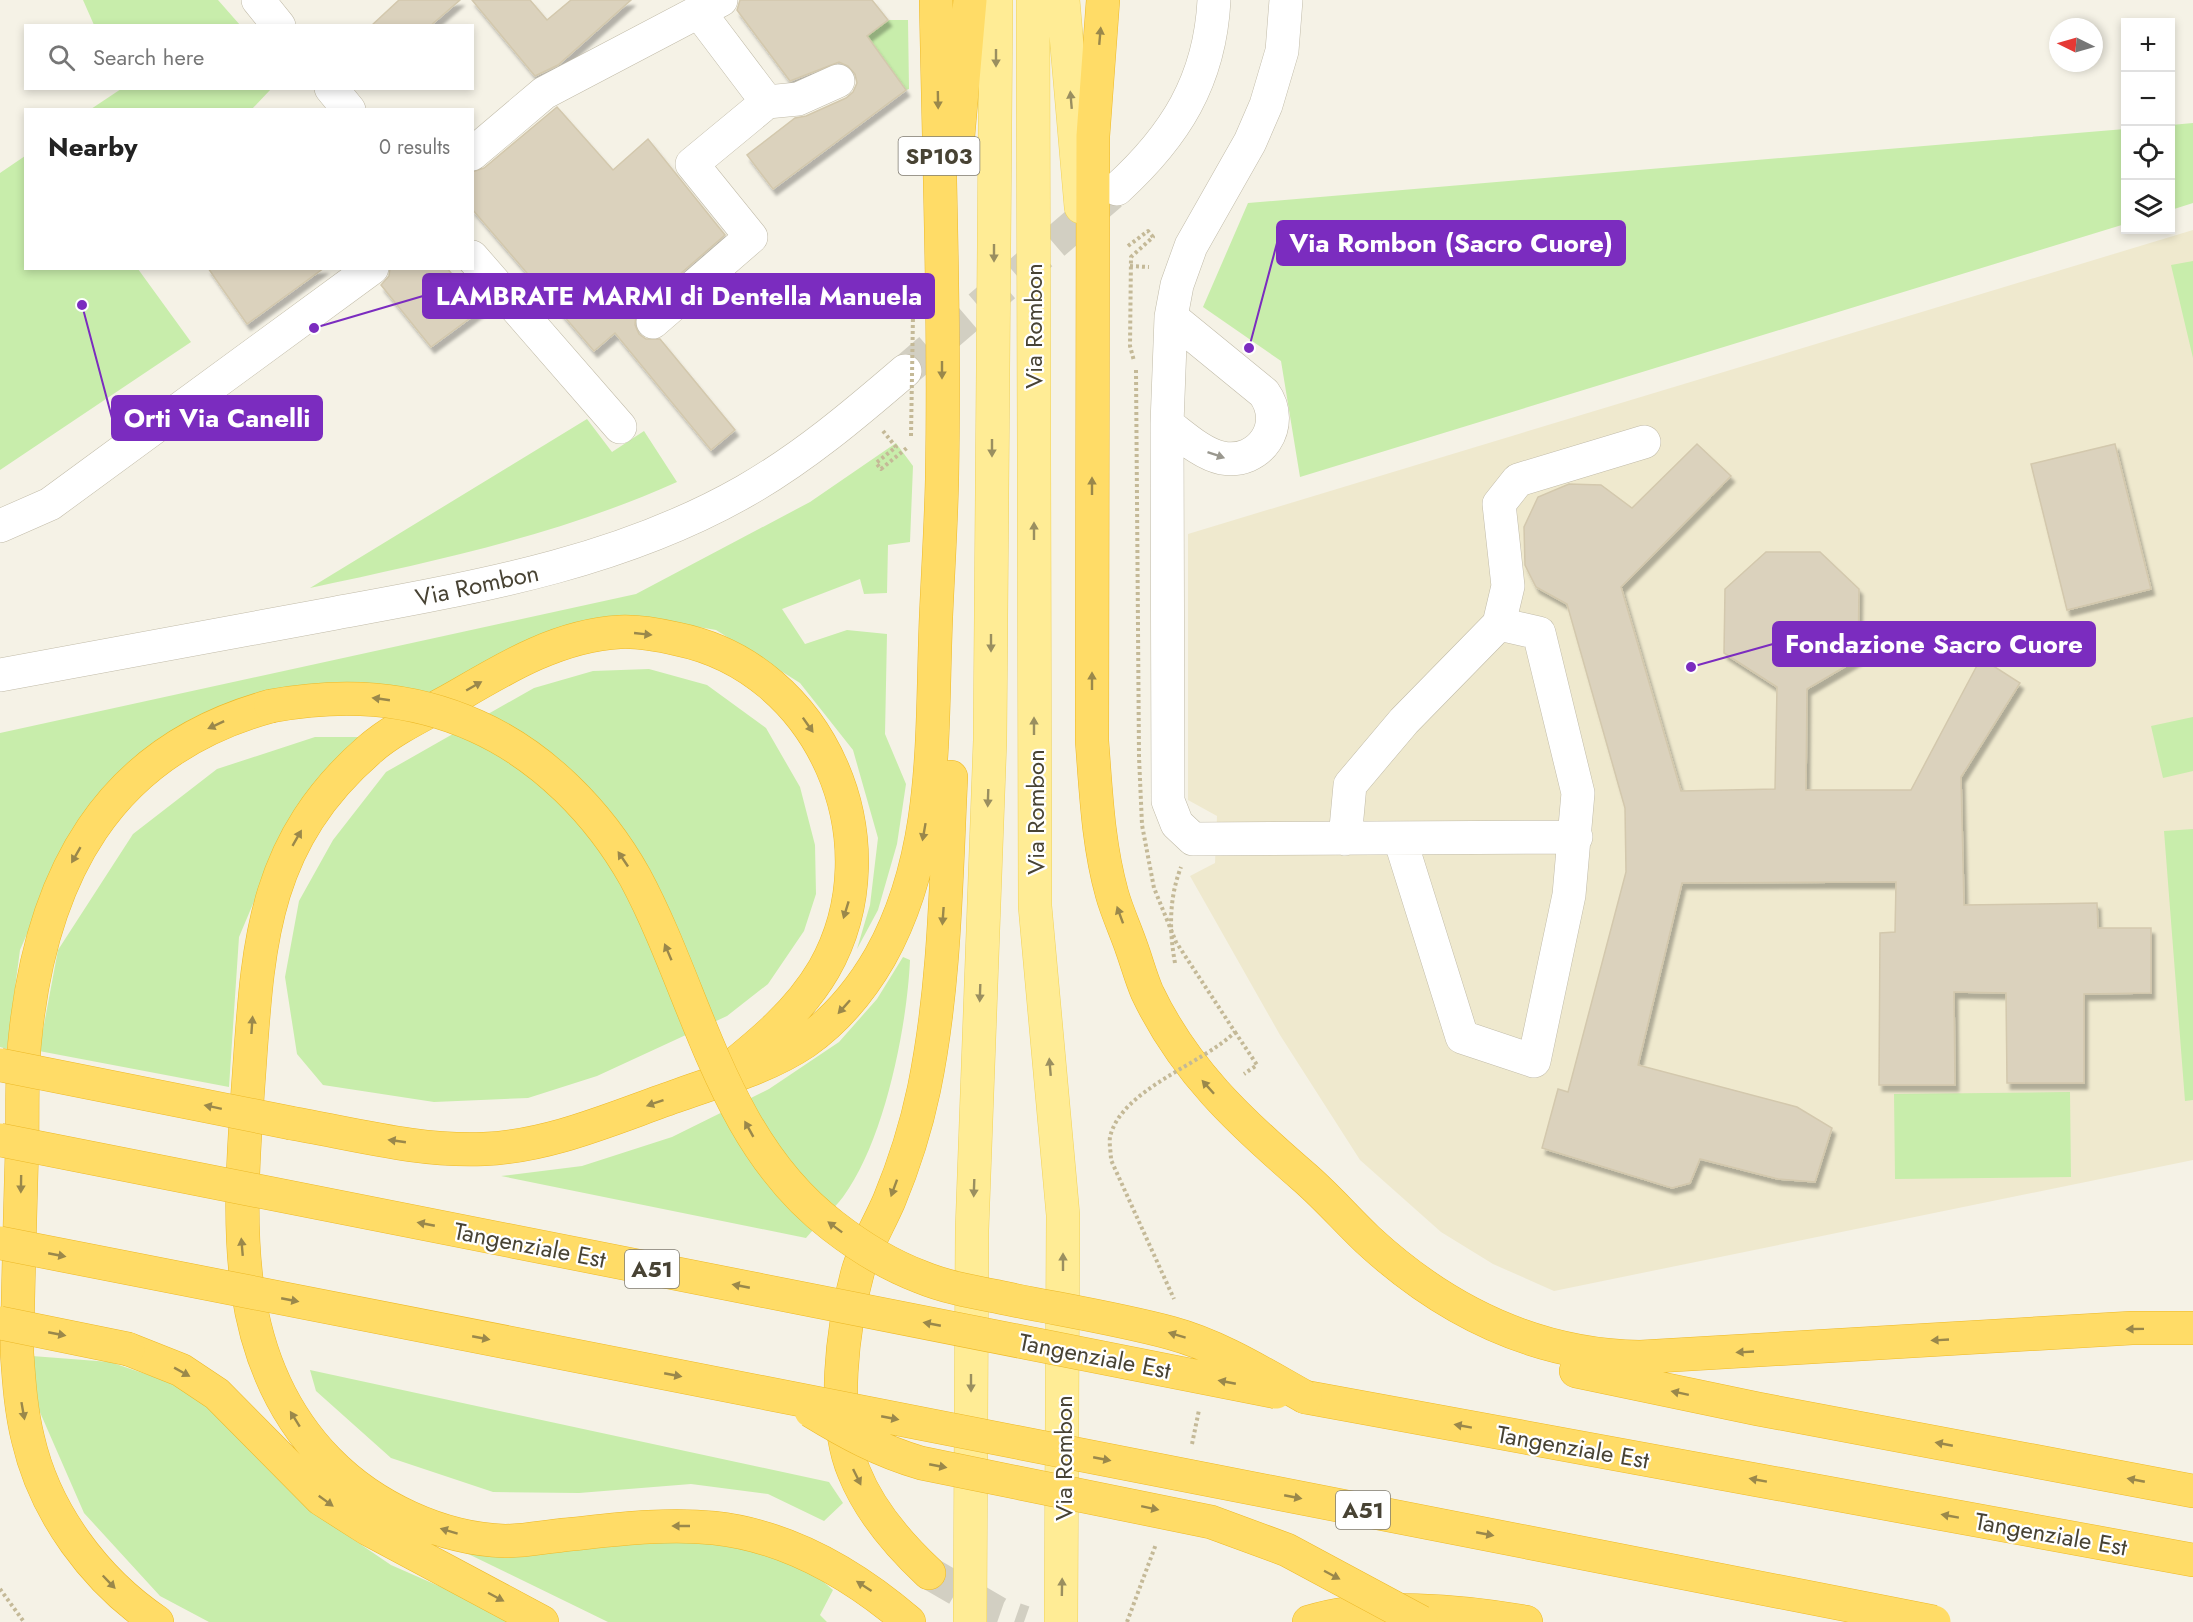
<!DOCTYPE html>
<html lang="en">
<head>
<meta charset="utf-8">
<style>
  :root { --surface:#fff; --page:#f6f6f6; --text:#222; --muted:#767676; --line:#e0e0e0 }
  body { margin:0; font-family:Jost,sans-serif; background:var(--page); color:var(--text) }
  .controls { position:absolute; right:18px; top:18px; display:grid; overflow:hidden; border-radius:0px; box-shadow:0 3px 9px #0003 }
  .controls button { width:54px; height:54px; display:grid; place-items:center; padding:0; border:0; border-bottom:2px solid var(--line); background:var(--surface); color:var(--text); font:30px sans-serif }
  .compass { position:absolute; left:2049px; top:18px; width:54px; height:54px; border-radius:50%; background:var(--surface); box-shadow:0 3px 9px #0003; rotate:275deg }
  .list { margin:0; padding:0; list-style:none }
  h2 { display:flex; justify-content:space-between; align-items:center; height:78px; margin:0; padding:0 24px; font-size:26px }
  h2 small { font-size:20px; font-weight:400; color:var(--muted) }
  .icon { flex:none; width:33px; height:33px; fill:none; stroke:currentColor; stroke-width:2; stroke-linecap:round; stroke-linejoin:round }
  .map { position:relative; flex:none; width:2193px; height:1622px; overflow:hidden }
  .search { position:absolute; background:var(--surface); box-shadow:0 3px 9px #0003; left:24px; top:24px; width:450px; height:66px; display:flex; align-items:center; gap:15px; box-sizing:border-box; padding:0 21px; border-radius:0px; color:var(--muted); font-size:22px }
  .panel { position:absolute; background:var(--surface); box-shadow:0 3px 9px #0003; left:24px; top:108px; width:450px; height:162px; border-radius:0px }
  .map>svg:first-child { display:block }
  .education { fill:#efe9ce }
  .green { fill:#c8edab }
  .building { fill:#dbd2bd; stroke:#d3c8ad; stroke-width:1.5; filter:url(#shadow) }
  .lines { fill:none; stroke-linecap:round; stroke-linejoin:round }
  .minor-tunnel { stroke:#d2cfc2; stroke-width:33; stroke-dasharray:33 16; stroke-linecap:butt }
  .highway-tunnel { stroke:#d2cfc2; stroke-width:33; stroke-dasharray:33 16; stroke-linecap:butt }
  .minor-casing { stroke:#c1bba8; stroke-width:34 }
  .major-casing { stroke:#f0d259; stroke-width:34 }
  .highway-casing { stroke:#edb928; stroke-width:34 }
  .path { stroke:#c4b997; stroke-width:4; stroke-dasharray:3 3; stroke-linecap:butt }
  .minor { stroke:#fff; stroke-width:33 }
  .major { stroke:#ffec95; stroke-width:33 }
  .highway { stroke:#ffdc67; stroke-width:33 }
  .highway-bridge-casing { stroke:#edb928; stroke-width:34; stroke-linecap:butt }
  .path-bridge { stroke:#c4b997; stroke-width:4; stroke-dasharray:3 3; stroke-linecap:butt }
  .highway-bridge { stroke:#ffdc67; stroke-width:33 }
  .oneway { fill:#9a884b }
  .oneway2 { fill:#9a8f60 }
  .oneway3 { fill:#9a988f }
  .labels { text-anchor:middle; dominant-baseline:central; stroke-width:4.5; stroke-linejoin:round; paint-order:stroke }
  .shield { fill:#fff; stroke:#7f7b71; stroke-width:1.5 }
  .shield-label { font-size:22px; font-weight:bold; fill:#484334 }
  .street-label { font-size:24px; fill:#484334; stroke:#fff }
  .leader { fill:none; stroke:#7b2cbf; stroke-width:2 }
  .callout-dot { fill:#7b2cbf; stroke:#fff; stroke-width:2 }
  .callout { fill:#7b2cbf; stroke:#7b2cbf; stroke-width:2 }
  .callout-label { font-size:26px; text-anchor:middle; font-weight:bold; fill:#fff }
</style>
</head>
<body>
<div class="map">
<svg width="2193" height="1622" viewBox="0 0 2193 1622">
  <defs>
    <filter id="shadow"><feDropShadow dx="3.5" dy="6" stdDeviation="1.5" flood-color="#0004"/></filter>
  </defs>
  <rect width="100%" height="100%" fill="#f5f2e6"/>
  <path class="education" d="M 2193,230 L 2193,1160 L 1554,1291 L 1493,1264 L 1441,1232 L 1360,1160 L 1280,1035 L 1190,876 L 1215,863 L 1217,816 L 1188,800 L 1188,534 Z"/>
  <path class="green" d="M 83,0 L 218,0 L 240,25 L 94,25 Z
    M 888,20 L 908,20 L 909,89 L 906,90 L 867,36 Z
    M 121,89 L 121,88 L 271,89 L 252,109 L 91,109 Z
    M 2193,123 L 2193,203 L 2171,210 L 2171,125 Z
    M 2125,129 L 2125,224 L 1300,477 L 1281,361 L 1203,307 L 1248,203 Z
    M 25,156 L 26,268 L 138,269 L 191,342 L 0,470 L 0,173 Z
    M 2193,261 L 2193,358 L 2171,265 Z
    M 587,419 L 612,452 L 644,431 L 677,482 C 559,535 435,561 310,588 Z
    M 896,443 L 913,466 L 910,542 L 888,545 L 887,593 L 864,594 L 860,579 L 782,609 L 805,644 L 847,630 L 887,634 L 885,734 L 906,784 L 897,844 L 878,910 L 857,949 L 870,905 L 878,838 L 853,750 L 800,683 L 716,630 L 651,619 L 442,693 L 337,686 L 242,709 L 65,847 L 20,950 L 7,1049 L 0,1047 L 0,733 L 636,594 L 810,502 Z
    M 649,669 L 707,685 L 766,728 L 800,787 L 815,845 L 816,894 L 804,931 L 768,984 L 727,1016 L 597,1076 L 528,1098 L 434,1102 L 323,1085 L 297,1054 L 285,977 L 299,901 L 333,840 L 386,772 L 534,688 L 593,671 Z
    M 2193,717 L 2193,771 L 2163,778 L 2151,726 Z
    M 315,737 L 370,737 L 277,847 L 239,937 L 229,1087 L 39,1051 L 58,950 L 133,834 L 217,769 Z
    M 2193,829 L 2193,1100 L 2185,1101 L 2164,831 Z
    M 903,957 L 910,960 C 907,1028 884,1142 843,1197 C 832,1211 818,1224 806,1238 L 501,1176 L 582,1166 L 672,1137 L 769,1089 L 839,1042 L 877,999 Z
    M 2070,1092 L 2071,1177 L 1895,1179 L 1894,1094 Z
    M 32,1356 L 110,1362 L 202,1393 L 310,1510 L 391,1565 L 521,1622 L 209,1622 L 160,1596 L 84,1513 L 39,1410 Z
    M 310,1370 L 829,1482 L 843,1503 L 824,1521 L 768,1494 L 691,1484 L 579,1493 L 493,1492 L 391,1458 L 316,1391 Z
    M 633,1538 L 727,1543 L 805,1566 L 833,1590 L 820,1615 L 827,1622 L 608,1622 L 458,1549 Z"/>
  <path class="building" d="M 399,0 L 460,0 L 430,26 L 371,26 Z
    M 472,0 L 530,0 L 547,20 L 571,0 L 631,0 L 558,65 L 535,76 Z
    M 740,0 L 872,0 L 888,20 L 867,36 L 906,90 L 773,189 L 747,155 L 795,118 L 806,116 L 846,98 L 853,92 L 857,83 L 855,74 L 848,66 L 839,62 L 790,81 L 737,10 Z
    M 557,107 L 613,170 L 648,139 L 725,235 L 641,308 L 636,315 L 635,325 L 639,334 L 646,339 L 660,339 L 735,430 L 711,450 L 615,333 L 594,351 L 472,209 L 472,172 L 484,168 Z
    M 208,268 L 324,268 L 247,324 Z
    M 390,268 L 447,268 L 481,310 L 431,347 L 381,285 L 389,276 Z
    M 1697,444 L 1731,476 L 1621,587 L 1681,791 L 1775,789 L 1777,687 L 1724,653 L 1725,589 L 1766,552 L 1820,552 L 1859,589 L 1858,659 L 1807,689 L 1806,790 L 1911,790 L 1981,658 L 2020,683 L 1961,777 L 1964,905 L 2097,903 L 2098,928 L 2151,928 L 2151,993 L 2084,994 L 2084,1083 L 2007,1083 L 2006,993 L 1954,992 L 1955,1085 L 1879,1085 L 1880,933 L 1895,932 L 1896,882 L 1682,883 L 1638,1065 L 1797,1107 L 1832,1128 L 1815,1182 L 1778,1179 L 1700,1159 L 1690,1183 L 1672,1188 L 1542,1148 L 1558,1089 L 1568,1092 L 1626,872 L 1625,808 L 1567,604 L 1536,587 L 1525,565 L 1524,527 L 1538,497 L 1569,484 L 1601,485 L 1632,508 Z
    M 2115,444 L 2151,589 L 2067,610 L 2031,464 Z"/>
  <g class="lines">
    <path class="minor-tunnel" d="M 905,371 L 1111,194"/>
    <path class="highway-tunnel" d="M 929,1573 L 998,1613 L 1024,1622"/>
    <defs>
      <path id="minor" d="M 258,0 L 279,26
        M 1286,0 L 1282,51 L 1266,105 L 1250,142 L 1191,246 L 1177,285 L 1171,317 L 1167,424 L 1168,801 L 1177,824 L 1193,839 L 1576,837
        M 699,12 L 767,102 L 798,99 L 838,81
        M 331,88 L 349,110
        M 472,154 L 544,93 L 721,0
        M 1117,189 C 1175,136 1210,81 1214,0
        M 472,257 L 620,427
        M 653,322 L 751,237 L 692,164 L 767,102
        M 1167,424 C 1183,436 1202,454 1222,458 C 1260,465 1287,425 1264,393 L 1171,317
        M 0,526 L 50,504 L 372,268
        M 1499,624 L 1508,586 L 1499,504 L 1518,480 L 1644,442
        M 0,675 C 112,654 224,633 336,613 C 477,587 619,563 745,491 C 803,458 855,414 905,371
        M 1345,839 L 1350,785 L 1404,721 L 1499,624 L 1539,633 L 1578,793 L 1569,895 L 1534,1061 L 1462,1037 L 1400,839"/>
      <path id="major" d="M 1033,0 L 1035,906 L 1063,1215 L 1061,1622
        M 1063,0 L 1081,207
        M 970,1622 L 972,1230 L 990,740 L 996,0"/>
      <path id="highway" d="M 1103,0 L 1093,136 L 1092,741 C 1096,792 1098,844 1112,894 C 1117,912 1126,931 1132,949 C 1137,963 1141,978 1147,992 C 1184,1070 1239,1121 1304,1177 C 1326,1196 1346,1219 1368,1240 C 1445,1311 1534,1355 1640,1357 L 2132,1328 L 2193,1328
        M 957,148 L 970,0
        M 710,1084 C 752,1050 796,1017 824,969 C 896,842 822,668 677,639 C 659,635 639,631 620,632 C 561,635 508,666 459,695 C 430,712 395,727 370,749 C 258,846 258,952 248,1088 C 239,1219 228,1359 328,1461 C 373,1507 441,1539 505,1541 C 524,1541 544,1537 563,1535 C 613,1530 663,1523 714,1528 C 789,1536 853,1574 909,1622
        M 291,1123 C 354,1134 420,1152 484,1149 C 552,1146 615,1117 679,1095 C 721,1080 768,1067 805,1042 C 836,1020 861,990 880,957 C 939,852 931,734 936,617 C 938,571 941,525 942,479 C 945,319 939,160 936,0
        M 128,1349 L 181,1370 L 217,1394 L 321,1499 L 368,1529 L 542,1622
        M 1576,1371 L 1758,1409 L 2193,1491
        M 1305,1397 L 2193,1560
        M 929,1573 C 899,1545 870,1512 854,1472 C 831,1417 842,1328 858,1271 C 865,1247 879,1224 889,1201 C 904,1165 916,1127 924,1089 C 945,987 946,881 951,777
        M 157,1622 C 95,1580 45,1513 28,1439 C 21,1411 19,1382 17,1353 C 18,1285 20,1217 22,1148 C 23,1112 21,1075 25,1039 C 41,878 106,751 271,706
        M 1309,1622 C 1369,1602 1464,1611 1526,1622"/>
    </defs>
    <use href="#minor" class="minor-casing"/>
    <use href="#major" class="major-casing"/>
    <use href="#highway" class="highway-casing"/>
    <path class="path" d="M 1128,246 L 1148,231 L 1153,237 L 1131,257 L 1130,346 L 1134,361
      M 1130,266 L 1149,267
      M 883,431 L 896,447 L 876,463 L 881,469 L 908,447
      M 1175,963 C 1169,930 1169,898 1181,867
      M 1235,1032 L 1257,1065 L 1244,1074
      M 0,1589 L 24,1622"/>
    <use href="#minor" class="minor"/>
    <use href="#major" class="major"/>
    <use href="#highway" class="highway"/>
    <defs>
      <path id="highway-bridge" d="M 271,706 C 342,693 409,696 476,726 C 543,756 599,813 635,877 C 698,994 721,1141 833,1226 C 860,1247 889,1265 921,1277 C 945,1287 973,1292 999,1297 C 1056,1309 1115,1318 1171,1333 C 1219,1346 1262,1373 1305,1397
        M 0,1065 L 291,1123
        M 0,1140 L 1276,1392
        M 0,1243 L 1934,1622
        M 0,1323 L 128,1349
        M 811,1411 C 847,1433 880,1451 921,1463 L 1211,1522 L 1287,1550 L 1421,1622"/>
    </defs>
    <use href="#highway-bridge" class="highway-bridge-casing"/>
    <path class="path-bridge" d="M 1136,370 L 1139,757 L 1142,825 L 1154,888 L 1176,942 L 1235,1032 C 1203,1064 1121,1089 1110,1137 C 1109,1144 1111,1153 1111,1160 L 1174,1299
      M 911,436 L 913,315
      M 1192,1444 L 1199,1410
      M 1127,1622 L 1156,1544"/>
    <use href="#highway-bridge" class="highway-bridge"/>
  </g>
  <defs><path id="oneway-solid" d="M-6-.8H1V-3.2L6.5 0L1 3.2V.8H-6Z" transform="scale(1.5)"/></defs>
  <g class="oneway">
    <use href="#oneway-solid" transform="translate(1100 36) rotate(-85)"/>
    <use href="#oneway-solid" transform="translate(938 100) rotate(89)"/>
    <use href="#oneway-solid" transform="translate(942 370) rotate(90)"/>
    <use href="#oneway-solid" transform="translate(1092 486) rotate(-90)"/>
    <use href="#oneway-solid" transform="translate(643 634) rotate(6)"/>
    <use href="#oneway-solid" transform="translate(1092 681) rotate(-90)"/>
    <use href="#oneway-solid" transform="translate(474 686) rotate(-30)"/>
    <use href="#oneway-solid" transform="translate(381 699) rotate(-172)"/>
    <use href="#oneway-solid" transform="translate(216 725) rotate(155)"/>
    <use href="#oneway-solid" transform="translate(808 725) rotate(55)"/>
    <use href="#oneway-solid" transform="translate(924 832) rotate(100)"/>
    <use href="#oneway-solid" transform="translate(297 838) rotate(-60)"/>
    <use href="#oneway-solid" transform="translate(76 855) rotate(120)"/>
    <use href="#oneway-solid" transform="translate(623 859) rotate(-124)"/>
    <use href="#oneway-solid" transform="translate(846 910) rotate(107)"/>
    <use href="#oneway-solid" transform="translate(1120 915) rotate(-110)"/>
    <use href="#oneway-solid" transform="translate(943 916) rotate(94)"/>
    <use href="#oneway-solid" transform="translate(668 952) rotate(-113)"/>
    <use href="#oneway-solid" transform="translate(844 1007) rotate(132)"/>
    <use href="#oneway-solid" transform="translate(252 1025) rotate(-86)"/>
    <use href="#oneway-solid" transform="translate(1208 1087) rotate(-132)"/>
    <use href="#oneway-solid" transform="translate(655 1103) rotate(161)"/>
    <use href="#oneway-solid" transform="translate(213 1107) rotate(-168)"/>
    <use href="#oneway-solid" transform="translate(749 1129) rotate(-119)"/>
    <use href="#oneway-solid" transform="translate(397 1141) rotate(-172)"/>
    <use href="#oneway-solid" transform="translate(21 1184) rotate(91)"/>
    <use href="#oneway-solid" transform="translate(894 1188) rotate(110)"/>
    <use href="#oneway-solid" transform="translate(426 1224) rotate(-169)"/>
    <use href="#oneway-solid" transform="translate(835 1227) rotate(-143)"/>
    <use href="#oneway-solid" transform="translate(242 1247) rotate(-95)"/>
    <use href="#oneway-solid" transform="translate(57 1255) rotate(11)"/>
    <use href="#oneway-solid" transform="translate(741 1286) rotate(-169)"/>
    <use href="#oneway-solid" transform="translate(290 1300) rotate(11)"/>
    <use href="#oneway-solid" transform="translate(932 1324) rotate(-169)"/>
    <use href="#oneway-solid" transform="translate(2135 1329) rotate(179)"/>
    <use href="#oneway-solid" transform="translate(57 1334) rotate(11)"/>
    <use href="#oneway-solid" transform="translate(1177 1335) rotate(-163)"/>
    <use href="#oneway-solid" transform="translate(481 1338) rotate(11)"/>
    <use href="#oneway-solid" transform="translate(1940 1340) rotate(177)"/>
    <use href="#oneway-solid" transform="translate(1745 1352) rotate(177)"/>
    <use href="#oneway-solid" transform="translate(182 1372) rotate(29)"/>
    <use href="#oneway-solid" transform="translate(673 1375) rotate(11)"/>
    <use href="#oneway-solid" transform="translate(1227 1382) rotate(-169)"/>
    <use href="#oneway-solid" transform="translate(1680 1393) rotate(-168)"/>
    <use href="#oneway-solid" transform="translate(23 1411) rotate(80)"/>
    <use href="#oneway-solid" transform="translate(890 1418) rotate(11)"/>
    <use href="#oneway-solid" transform="translate(295 1419) rotate(-122)"/>
    <use href="#oneway-solid" transform="translate(1463 1426) rotate(-170)"/>
    <use href="#oneway-solid" transform="translate(1944 1444) rotate(-169)"/>
    <use href="#oneway-solid" transform="translate(1102 1459) rotate(11)"/>
    <use href="#oneway-solid" transform="translate(938 1466) rotate(11)"/>
    <use href="#oneway-solid" transform="translate(857 1477) rotate(64)"/>
    <use href="#oneway-solid" transform="translate(1758 1480) rotate(-170)"/>
    <use href="#oneway-solid" transform="translate(2136 1480) rotate(-169)"/>
    <use href="#oneway-solid" transform="translate(1293 1497) rotate(11)"/>
    <use href="#oneway-solid" transform="translate(326 1501) rotate(36)"/>
    <use href="#oneway-solid" transform="translate(1150 1508) rotate(12)"/>
    <use href="#oneway-solid" transform="translate(1950 1516) rotate(-170)"/>
    <use href="#oneway-solid" transform="translate(681 1526) rotate(-180)"/>
    <use href="#oneway-solid" transform="translate(449 1531) rotate(-163)"/>
    <use href="#oneway-solid" transform="translate(1485 1534) rotate(11)"/>
    <use href="#oneway-solid" transform="translate(1332 1575) rotate(28)"/>
    <use href="#oneway-solid" transform="translate(109 1582) rotate(46)"/>
    <use href="#oneway-solid" transform="translate(864 1586) rotate(-147)"/>
    <use href="#oneway-solid" transform="translate(496 1597) rotate(28)"/>
  </g>
  <g class="oneway2">
    <use href="#oneway-solid" transform="translate(996 58) rotate(90)"/>
    <use href="#oneway-solid" transform="translate(1071 100) rotate(-95)"/>
    <use href="#oneway-solid" transform="translate(994 253) rotate(90)"/>
    <use href="#oneway-solid" transform="translate(992 448) rotate(90)"/>
    <use href="#oneway-solid" transform="translate(1034 531) rotate(-90)"/>
    <use href="#oneway-solid" transform="translate(991 643) rotate(90)"/>
    <use href="#oneway-solid" transform="translate(1034 726) rotate(-90)"/>
    <use href="#oneway-solid" transform="translate(988 798) rotate(92)"/>
    <use href="#oneway-solid" transform="translate(980 993) rotate(92)"/>
    <use href="#oneway-solid" transform="translate(1050 1067) rotate(-95)"/>
    <use href="#oneway-solid" transform="translate(974 1188) rotate(92)"/>
    <use href="#oneway-solid" transform="translate(1063 1262) rotate(-90)"/>
    <use href="#oneway-solid" transform="translate(971 1383) rotate(90)"/>
    <use href="#oneway-solid" transform="translate(1062 1587) rotate(-89)"/>
  </g>
  <use class="oneway3" href="#oneway-solid" transform="translate(1216 455) rotate(19)"/>
  <g class="labels">
    <g class="shield">
      <rect x="898.5" y="137" width="81" height="38" rx="4.5"/>
      <rect x="625" y="1250" width="54" height="38" rx="4.5"/>
      <rect x="1336" y="1491" width="54" height="38" rx="4.5"/>
    </g>
    <g class="shield-label">
      <text x="939" y="156">SP103</text>
      <text x="652" y="1269">A51</text>
      <text x="1363" y="1510">A51</text>
    </g>
    <g class="street-label">
      <text transform="translate(1033 326) rotate(-90)">Via Rombon</text>
      <text transform="translate(477 585) rotate(-12)">Via Rombon</text>
      <text transform="translate(1035 812) rotate(-90)">Via Rombon</text>
      <text transform="translate(530 1245) rotate(11)">Tangenziale Est</text>
      <text transform="translate(1095 1356) rotate(11)">Tangenziale Est</text>
      <text transform="translate(1573 1447) rotate(10)">Tangenziale Est</text>
      <text transform="translate(1063 1458) rotate(-90)">Via Rombon</text>
      <text transform="translate(2051 1534) rotate(10)">Tangenziale Est</text>
    </g>
  </g>
  <path class="leader" d="M1249 348L1277 243M314 328L423 296M82 305L112 418M1691 667L1773 644"/>
  <g class="callout-dot">
    <circle cx="1249" cy="348" r="6"/>
    <circle cx="314" cy="328" r="6"/>
    <circle cx="82" cy="305" r="6"/>
    <circle cx="1691" cy="667" r="6"/>
  </g>
  <g class="callout">
    <rect x="1277" y="221" width="348" height="44" rx="6"/>
    <rect x="423" y="274" width="511" height="44" rx="6"/>
    <rect x="112" y="396" width="210" height="44" rx="6"/>
    <rect x="1773" y="622" width="322" height="44" rx="6"/>
  </g>
  <g class="callout-label">
    <text x="1451" y="252">Via Rombon (Sacro Cuore)</text>
    <text x="679" y="305">LAMBRATE MARMI di Dentella Manuela</text>
    <text x="217" y="427">Orti Via Canelli</text>
    <text x="1934" y="653">Fondazione Sacro Cuore</text>
  </g>
</svg>
<div class="controls">
<button>+</button>
<button>−</button>
<button><svg class="icon" aria-label="locate" viewBox="0 0 24 24"><circle cx="12" cy="12" r="6"/><path d="M12 2v4M12 18v4M2 12h4M18 12h4"/></svg></button>
<button><svg class="icon" aria-label="layers" viewBox="0 0 24 24"><path d="M12 4l9 5-9 5-9-5zM3 14l9 5 9-5"/></svg></button>
</div>
<svg class="compass" viewBox="-18 -18 36 36"><path d="M0-13l5 13h-10z" fill="#e53935"/><path d="M0 13l5-13h-10z" fill="#767676"/></svg>
<div class="search"><svg class="icon" aria-label="search" viewBox="0 0 24 24"><circle cx="10" cy="10" r="6"/><path d="M15 15l6 6"/></svg>Search here</div>
<section class="panel">
<h2>Nearby<small>0 results</small></h2>
<ul class="list">
</ul>
</section>
</div>
</body>
</html>
